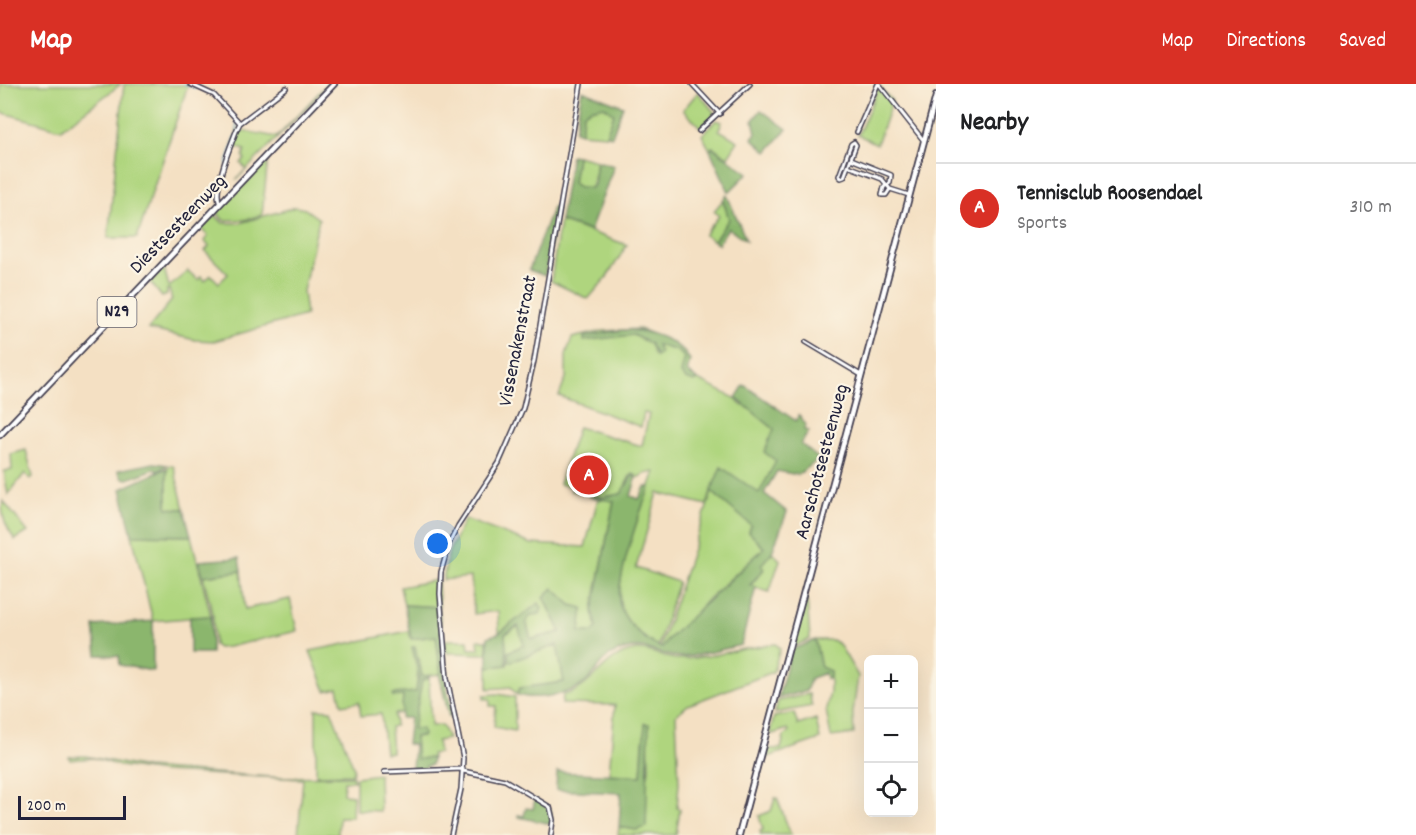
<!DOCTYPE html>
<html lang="en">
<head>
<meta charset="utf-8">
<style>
  :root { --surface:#fff; --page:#f2f2f2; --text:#202124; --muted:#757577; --line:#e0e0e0; --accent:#d93025 }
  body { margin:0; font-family:Dekko,sans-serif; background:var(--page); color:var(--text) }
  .controls { position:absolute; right:18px; bottom:18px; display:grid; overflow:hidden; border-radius:9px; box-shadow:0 6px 24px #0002 }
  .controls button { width:54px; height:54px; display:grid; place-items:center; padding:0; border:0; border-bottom:2px solid var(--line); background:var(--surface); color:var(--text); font:30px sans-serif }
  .scale { position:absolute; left:18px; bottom:15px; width:108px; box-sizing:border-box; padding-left:6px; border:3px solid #22223b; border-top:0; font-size:16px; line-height:21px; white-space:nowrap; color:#22223b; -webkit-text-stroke:4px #fcf5e5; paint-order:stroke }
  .you { position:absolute; left:438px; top:460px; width:21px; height:21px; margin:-15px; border:4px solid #fff; border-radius:50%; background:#1a73e8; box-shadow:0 0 0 9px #1a73e833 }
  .badge { display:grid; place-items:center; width:39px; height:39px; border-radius:50%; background:var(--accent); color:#fff; font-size:20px; font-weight:700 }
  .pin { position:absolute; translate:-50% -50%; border:3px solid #fff; box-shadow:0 2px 6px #0006 }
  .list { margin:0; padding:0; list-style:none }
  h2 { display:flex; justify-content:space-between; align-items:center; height:78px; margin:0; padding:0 24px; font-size:26px }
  h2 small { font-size:20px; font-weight:400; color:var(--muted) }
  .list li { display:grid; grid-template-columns:39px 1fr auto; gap:18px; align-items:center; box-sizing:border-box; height:90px; padding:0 24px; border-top:2px solid var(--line) }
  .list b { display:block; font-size:22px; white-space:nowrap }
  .list p { margin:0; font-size:20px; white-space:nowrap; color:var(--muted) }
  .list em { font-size:20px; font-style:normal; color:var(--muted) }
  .icon { flex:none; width:33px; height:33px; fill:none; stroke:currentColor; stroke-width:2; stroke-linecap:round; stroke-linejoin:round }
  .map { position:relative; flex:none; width:936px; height:751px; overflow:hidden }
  header { display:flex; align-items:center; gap:36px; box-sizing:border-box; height:84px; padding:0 30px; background:var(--accent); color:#fff }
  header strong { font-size:28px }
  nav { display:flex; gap:33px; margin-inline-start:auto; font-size:21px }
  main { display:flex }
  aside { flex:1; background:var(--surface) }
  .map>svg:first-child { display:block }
  .green { fill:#afd57e; stroke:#687c5c; stroke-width:1.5 }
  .forest { fill:#8bb66d; stroke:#566c54; stroke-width:1.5 }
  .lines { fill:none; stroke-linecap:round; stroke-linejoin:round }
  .stream { stroke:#50a6cc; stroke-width:1.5 }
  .minor-casing { stroke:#423e4f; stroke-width:6 }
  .secondary-casing { stroke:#423e4f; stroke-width:8 }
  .primary-casing { stroke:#423e4f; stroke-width:8 }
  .minor { stroke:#fff; stroke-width:3 }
  .secondary { stroke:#fff; stroke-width:4.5 }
  .primary { stroke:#fff; stroke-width:4.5 }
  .labels { text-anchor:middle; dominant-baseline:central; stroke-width:4.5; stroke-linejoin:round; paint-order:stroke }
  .shield { fill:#fcf5e5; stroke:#63616e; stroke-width:1.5 }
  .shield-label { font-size:18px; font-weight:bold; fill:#22223b }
  .street-label { font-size:20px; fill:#22223b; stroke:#fcf5e5 }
</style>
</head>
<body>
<header>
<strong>Map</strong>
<nav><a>Map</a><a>Directions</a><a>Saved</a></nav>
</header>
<main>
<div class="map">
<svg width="936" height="751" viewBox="0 0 936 751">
  <rect width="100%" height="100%" fill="#fcf5e5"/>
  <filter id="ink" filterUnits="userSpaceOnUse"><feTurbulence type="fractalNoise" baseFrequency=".0167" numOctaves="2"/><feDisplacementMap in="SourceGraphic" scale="12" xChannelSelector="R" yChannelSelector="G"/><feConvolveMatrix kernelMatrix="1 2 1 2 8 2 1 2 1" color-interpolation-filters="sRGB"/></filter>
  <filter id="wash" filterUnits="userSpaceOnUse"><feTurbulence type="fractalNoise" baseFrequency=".008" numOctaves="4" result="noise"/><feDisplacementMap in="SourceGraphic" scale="24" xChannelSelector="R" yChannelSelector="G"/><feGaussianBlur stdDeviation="1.35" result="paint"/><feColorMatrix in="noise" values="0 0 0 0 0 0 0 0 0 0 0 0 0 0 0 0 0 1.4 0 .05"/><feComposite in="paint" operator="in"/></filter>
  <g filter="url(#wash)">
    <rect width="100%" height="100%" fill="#f4e0c3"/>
    <path class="green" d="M 0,0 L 121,0 L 61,45 L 0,28 Z
      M 124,0 L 188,1 L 137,154 L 108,154 Z
      M 327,0 L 330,0 L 236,96 L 246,85 L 241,79 L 245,75 L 243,73 L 245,66 L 232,62 L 238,46 L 277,53 Z
      M 879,2 L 892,17 L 877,60 L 858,51 Z
      M 698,8 L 714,28 L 713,32 L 701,44 L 683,26 Z
      M 604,22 L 614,30 L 606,51 L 581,49 L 583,30 L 590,25 Z
      M 716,36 L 722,38 L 719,46 L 738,57 L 728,73 L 713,63 L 710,66 L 702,51 Z
      M 577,72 L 597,77 L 591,104 L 579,103 L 573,99 Z
      M 268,75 L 262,131 L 244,136 L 223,136 L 217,128 Z
      M 723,116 L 729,135 L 714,157 L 704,151 L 719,132 L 714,127 Z
      M 295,123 L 305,125 L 319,135 L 303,207 L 306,231 L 214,257 L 195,256 L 148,245 L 172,216 L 169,205 L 167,206 L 167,211 L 162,213 L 150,198 L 164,184 L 169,203 L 188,187 L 198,196 L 201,192 L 205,197 L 211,191 L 219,199 L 228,190 L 205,167 L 209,162 L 204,157 L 208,152 L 201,145 L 215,131 L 223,139 L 240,139 Z
      M 560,137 L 627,161 L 607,193 L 588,215 L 551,197 Z
      M 640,245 L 674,259 L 645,247 L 623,246 L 584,254 L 633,251 L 650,260 L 654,271 L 657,260 L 678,267 L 684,273 L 681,284 L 694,298 L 698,296 L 739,316 L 738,318 L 743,322 L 745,321 L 774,345 L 777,377 L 759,409 L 711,407 L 707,421 L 658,409 L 636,484 L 678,498 L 658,562 C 644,557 621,534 620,518 C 616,488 644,418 655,388 L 644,390 L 636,395 L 636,391 L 630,392 L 621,410 L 603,413 L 571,407 L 572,403 L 559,400 L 578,343 L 642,362 L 649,330 L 644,329 L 641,343 L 559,312 L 566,294 L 566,271 L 572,254 L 602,247 Z
      M 26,366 L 33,393 L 30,395 L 25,389 L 8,411 L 4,387 L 12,386 L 11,370 Z
      M 171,381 L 174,383 L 184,425 L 167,425 L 167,384 Z
      M 712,408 L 752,441 L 749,448 L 764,464 L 709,514 L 663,564 L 660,563 Z
      M 598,415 L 614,416 L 593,526 L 597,543 L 594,548 L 580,548 L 578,542 L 583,524 L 571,521 L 553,505 L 548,522 L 561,548 L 531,555 L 526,537 L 539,519 L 499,549 L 498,527 L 474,530 L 471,493 L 443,496 L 449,467 L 465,435 L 531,460 L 585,463 Z
      M 3,417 L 28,448 L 15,456 C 6,444 0,431 3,417 Z
      M 132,451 L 191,452 L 211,532 L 153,537 Z
      M 772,468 L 780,476 L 769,508 L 750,502 L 764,485 L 760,481 Z
      M 241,487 L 245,525 L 290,515 L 297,547 L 228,563 L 218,564 L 214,561 L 213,531 L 203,492 Z
      M 438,496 L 439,523 L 404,521 L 400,503 Z
      M 805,514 L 807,514 L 810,555 L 792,563 Z
      M 519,542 L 524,561 L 509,578 L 557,561 L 564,598 L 520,604 L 516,610 L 511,603 L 488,605 L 488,583 L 507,581 L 505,550 Z
      M 409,547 L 411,555 L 436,552 L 441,590 L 422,592 L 419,574 L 416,609 L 403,612 L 402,629 L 394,630 L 395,642 L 390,643 L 392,668 L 385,669 L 381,630 L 361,632 L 359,618 L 342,621 L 338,604 L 326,607 L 310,567 Z
      M 445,556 L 468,556 L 469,565 L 479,565 L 478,556 L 487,556 L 487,570 L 447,569 Z
      M 815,556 L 832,556 L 839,560 L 858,592 L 853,629 L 854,650 L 831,653 L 826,626 L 830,608 L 830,587 L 821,584 Z
      M 776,560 L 780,565 L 773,588 L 688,621 L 676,631 L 679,699 L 677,724 L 680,725 L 676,751 L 618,751 L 619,743 L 636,746 L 649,686 L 648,640 L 643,658 L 641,692 L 609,690 L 615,621 L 562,620 L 563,611 C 593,605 602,574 631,567 C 649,562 663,576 680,575 C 712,574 744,563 776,560 Z
      M 429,594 L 431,642 L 442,641 L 448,655 L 437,657 L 439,669 L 431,670 L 432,674 L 416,675 L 415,653 L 422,652 L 413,645 L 422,596 Z
      M 497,610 L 515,613 L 515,647 L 494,643 L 496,622 L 490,622 L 490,615 L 484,615 L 484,611 Z
      M 809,610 L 812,622 L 775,629 L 778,617 Z
      M 316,625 L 331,626 L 354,684 L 352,690 L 316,691 Z
      M 794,629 L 798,641 L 816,635 L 820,655 L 762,675 L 765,665 L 781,665 L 784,652 L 789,647 L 788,645 L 769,651 L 774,633 Z
      M 85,672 L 146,684 L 271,693 L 353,692 L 354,697 L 344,697 L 343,710 L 353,711 L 352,733 L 339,733 L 338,751 L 298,751 L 303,695 L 163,688 L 120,682 L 94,674 L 70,676 L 69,673 Z
      M 379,690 L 380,727 L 356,726 L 356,693 Z
      M 775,714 L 777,714 L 791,751 L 761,751 L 760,747 L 763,746 L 759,732 L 771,727 Z"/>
    <path class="forest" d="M 582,6 L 623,22 L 612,52 L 606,51 L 614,30 L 604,22 L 590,25 L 583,30 L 581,49 L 575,47 Z
      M 761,26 L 787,45 L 767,68 L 752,54 L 756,49 L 753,36 Z
      M 712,63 L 748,89 L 729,108 L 710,66 Z
      M 571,71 L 577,72 L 573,99 L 579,103 L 591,104 L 594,101 L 597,77 L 614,82 L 590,147 L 560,137 Z
      M 727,111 L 746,156 L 728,144 L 718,160 L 714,157 L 729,135 L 723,116 Z
      M 553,122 L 557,123 L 545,192 L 529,186 Z
      M 623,246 C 647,246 677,254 690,276 L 687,288 L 698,296 L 694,298 L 686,295 L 681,290 L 684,273 L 678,267 L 657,261 L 660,269 L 656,272 L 650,260 L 633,251 L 584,257 L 584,253 Z
      M 744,301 L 796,337 L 799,331 L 806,341 L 804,346 L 809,347 L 801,360 L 819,375 L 798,391 L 777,387 L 764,409 L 787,428 L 772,468 L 761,481 L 764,485 L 750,501 L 756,503 L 741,561 C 722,565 701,572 682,573 C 654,573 648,555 615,569 C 600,575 598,588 586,598 C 572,610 533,618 516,610 L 520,604 L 564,598 L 557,561 L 509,578 L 508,568 L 524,561 L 518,542 L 505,550 L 507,581 L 488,583 L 488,553 L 499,549 L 539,519 L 542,524 L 540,530 L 532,531 L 526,537 L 531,555 L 561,548 L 544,513 L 553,504 L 571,521 L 583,524 L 580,548 L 593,548 L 597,543 L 593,527 L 614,417 L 589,413 L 589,410 L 603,413 L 621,410 L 633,390 L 636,395 L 631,412 L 639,415 L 645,403 L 650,403 C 639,429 618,490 619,517 C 621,536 646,558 662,564 L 668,555 L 764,464 L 749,448 L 751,441 L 711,407 L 721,383 L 759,409 L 776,377 L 764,368 L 774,345 L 736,314 Z
      M 154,379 L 167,381 L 158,387 L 154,385 L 128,395 L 122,394 L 118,386 Z
      M 167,384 L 167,424 L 184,425 L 191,452 L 132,451 L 121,405 Z
      M 239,474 L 241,487 L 203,492 L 199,477 Z
      M 404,521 L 439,523 L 446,599 L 453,632 L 449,633 L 439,590 L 441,590 L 436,552 L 411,555 Z
      M 211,532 L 211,569 L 190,569 L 190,533 Z
      M 153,537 L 153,587 L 120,581 L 119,572 L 97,571 L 94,542 Z
      M 815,556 L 821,583 L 830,587 L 830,595 L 826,595 L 825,589 L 811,594 L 806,607 L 778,614 L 791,566 Z
      M 412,563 L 415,563 L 422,592 L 429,592 L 429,594 L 422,596 L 413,645 L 422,645 L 423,651 L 415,653 L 417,675 L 432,674 L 431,681 L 426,682 L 426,684 L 412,685 L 414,661 L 407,660 L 410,634 L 401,634 L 403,612 L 393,613 L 393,610 L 416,608 L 419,593 Z
      M 645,639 L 649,640 L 646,743 L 636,746 L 619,743 L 621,709 L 556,706 L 557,688 L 641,692 Z
      M 535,715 L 551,726 L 552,740 L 518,733 L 518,731 L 524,732 L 526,724 L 533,725 Z"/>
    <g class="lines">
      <path class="stream" d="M 184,0 L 195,4
        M 237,47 L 237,38
        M 227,81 L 236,51"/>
    </g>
  </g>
  <g filter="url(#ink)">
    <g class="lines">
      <defs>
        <path id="minor" d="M 190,0 L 214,11 L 240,39
          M 692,0 L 720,30
          M 879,0 L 924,57
          M 699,47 L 750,0
          M 857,48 L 878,0
          M 854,58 L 856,61 L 844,93 L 841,94 L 839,92 L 851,60 Z
          M 851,75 L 891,91 L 890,99 L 884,103 L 882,111 L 886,111 L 890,105
          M 848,82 L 882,95 L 890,105 L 909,111
          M 220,120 C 212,105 231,61 237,45 L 240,39 L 286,4
          M 806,258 L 861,291
          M 463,687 L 505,696 L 550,723 L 553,736 L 551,751
          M 384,688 L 463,685
          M 451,751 L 461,705 L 463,674 L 447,594 L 440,510 L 441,488 L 449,460 L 458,442 L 499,379 L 523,324 L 534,277 L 581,0"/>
        <path id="secondary" d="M 739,751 L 936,12"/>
        <path id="primary" d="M 0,351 L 334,0"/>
      </defs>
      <use href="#minor" class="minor-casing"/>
      <use href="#secondary" class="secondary-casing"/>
      <use href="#primary" class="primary-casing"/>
      <use href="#minor" class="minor"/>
      <use href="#secondary" class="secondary"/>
      <use href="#primary" class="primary"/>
    </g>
  </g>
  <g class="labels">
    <rect class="shield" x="97.5" y="213" width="39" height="30" rx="4.5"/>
    <g class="shield-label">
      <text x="117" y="228">N29</text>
    </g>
    <g class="street-label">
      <text transform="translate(179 141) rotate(-46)">Diestsesteenweg</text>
      <text transform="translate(519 257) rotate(-79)">Vissenakenstraat</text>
      <text transform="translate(823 378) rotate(-75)">Aarschotsesteenweg</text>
    </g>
  </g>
</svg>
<div class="controls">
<button>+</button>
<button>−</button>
<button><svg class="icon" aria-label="locate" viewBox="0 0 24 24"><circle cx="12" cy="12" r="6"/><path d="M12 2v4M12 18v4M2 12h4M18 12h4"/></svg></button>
</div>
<div class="scale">200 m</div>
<div class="you"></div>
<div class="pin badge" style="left:589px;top:391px">A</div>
</div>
<aside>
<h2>Nearby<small></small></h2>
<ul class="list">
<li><span class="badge">A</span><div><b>Tennisclub Roosendael</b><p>Sports</p></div><em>310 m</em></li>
</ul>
</aside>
</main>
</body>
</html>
